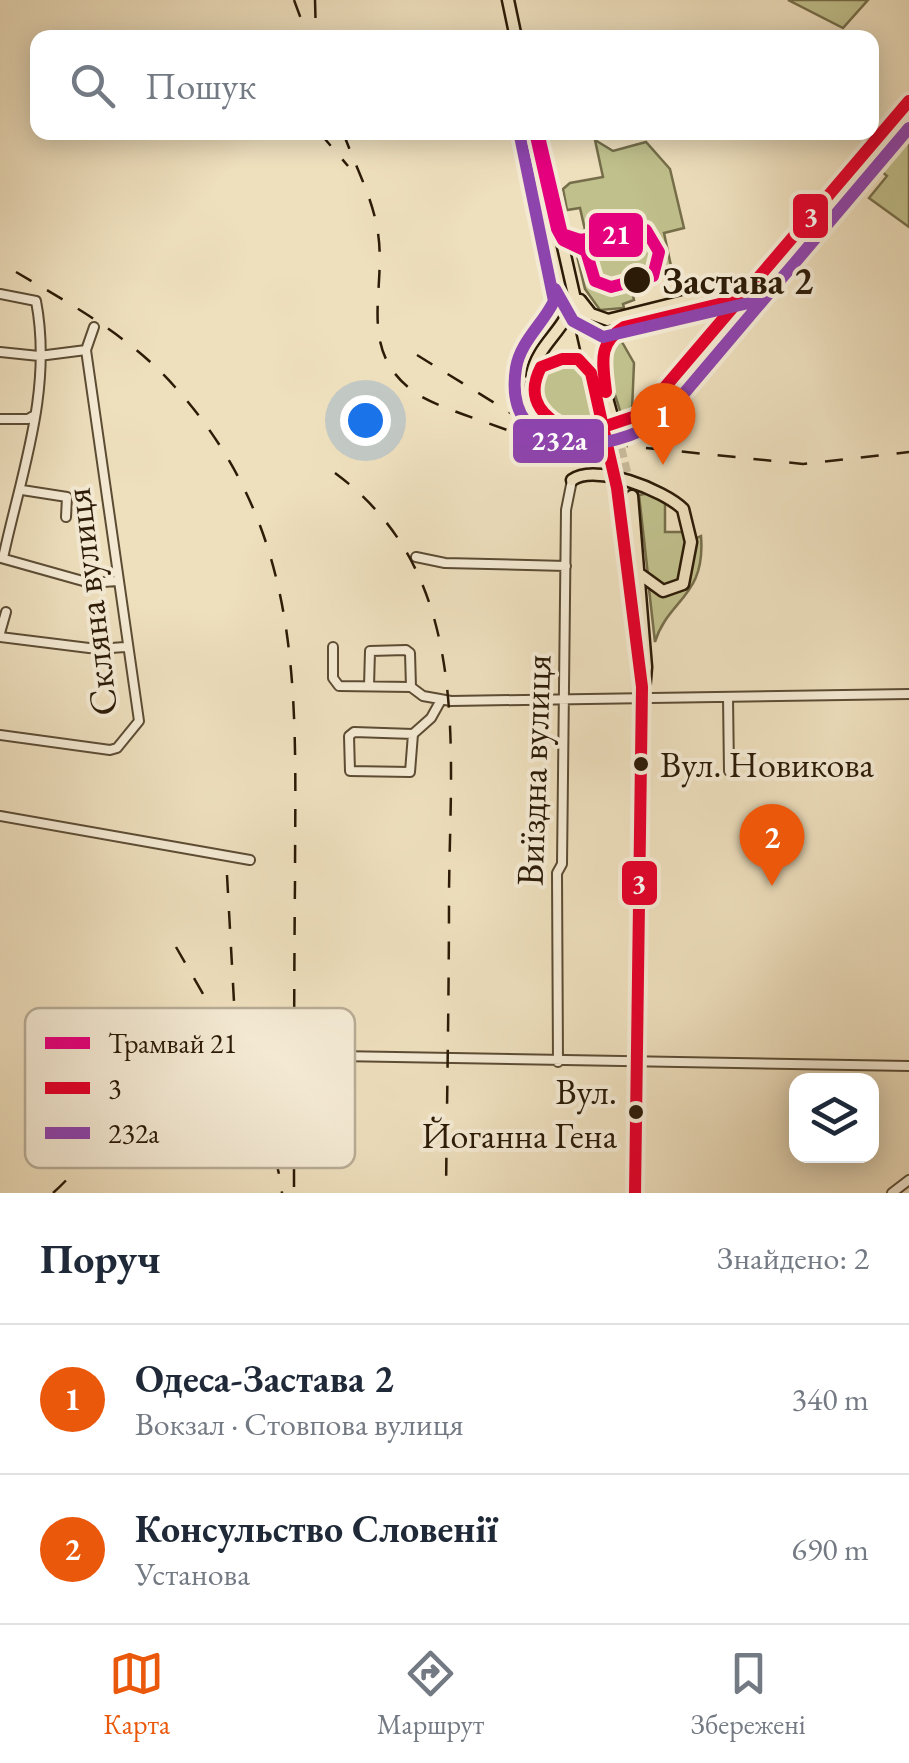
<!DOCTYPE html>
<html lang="uk">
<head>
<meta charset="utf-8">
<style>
  :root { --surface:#fff; --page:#f6f6f7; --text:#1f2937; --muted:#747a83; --line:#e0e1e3; --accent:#ea580c }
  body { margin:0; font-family:"EB Garamond",serif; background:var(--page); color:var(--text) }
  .controls { position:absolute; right:30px; bottom:30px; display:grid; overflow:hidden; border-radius:20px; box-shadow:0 5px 25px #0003 }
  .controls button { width:90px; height:90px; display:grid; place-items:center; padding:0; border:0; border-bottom:2px solid var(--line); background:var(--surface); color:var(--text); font:50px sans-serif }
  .you { position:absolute; left:365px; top:420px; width:35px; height:35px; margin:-25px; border:8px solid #fff; border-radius:50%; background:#1a73e8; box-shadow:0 0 0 15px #1a73e833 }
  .badge { display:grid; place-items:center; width:65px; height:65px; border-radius:50%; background:var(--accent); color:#fff; font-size:32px; font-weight:700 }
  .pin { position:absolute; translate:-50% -82px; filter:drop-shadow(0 2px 5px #0008) }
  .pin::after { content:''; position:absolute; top:52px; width:35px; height:30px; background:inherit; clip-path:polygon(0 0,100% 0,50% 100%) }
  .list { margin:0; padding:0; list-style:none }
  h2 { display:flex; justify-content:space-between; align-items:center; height:130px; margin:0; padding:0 40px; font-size:42px }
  h2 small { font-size:32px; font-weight:400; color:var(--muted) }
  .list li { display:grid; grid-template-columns:65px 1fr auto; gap:30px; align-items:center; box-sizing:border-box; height:150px; padding:0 40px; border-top:2px solid var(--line) }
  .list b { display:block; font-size:38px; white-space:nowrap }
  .list p { margin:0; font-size:32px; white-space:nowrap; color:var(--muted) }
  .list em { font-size:32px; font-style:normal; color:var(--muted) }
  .icon { flex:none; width:55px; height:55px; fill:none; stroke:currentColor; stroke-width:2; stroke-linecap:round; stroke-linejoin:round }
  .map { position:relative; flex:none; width:909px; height:1193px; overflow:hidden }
  .search { position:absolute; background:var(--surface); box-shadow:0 5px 25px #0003; left:30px; right:30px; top:30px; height:110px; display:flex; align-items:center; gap:25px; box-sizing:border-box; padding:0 35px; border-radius:20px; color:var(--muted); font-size:38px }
  .sheet { height:430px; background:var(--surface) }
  nav { display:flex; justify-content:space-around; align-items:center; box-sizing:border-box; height:140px; border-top:2px solid var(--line); background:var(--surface); font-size:28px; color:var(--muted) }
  nav a { display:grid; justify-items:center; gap:5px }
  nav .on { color:var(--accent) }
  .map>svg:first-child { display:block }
  .green { fill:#c0c08c; stroke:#766e4a; stroke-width:2.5 }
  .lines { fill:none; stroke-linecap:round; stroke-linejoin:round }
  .major-tunnel { stroke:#c7b899; stroke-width:10; stroke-dasharray:10 5; stroke-linecap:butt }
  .minor-casing { stroke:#5c4c34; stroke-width:12 }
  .major-casing { stroke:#2c1b07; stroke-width:15 }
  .minor { stroke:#f4ead4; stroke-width:8 }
  .major { stroke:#eedfbd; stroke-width:10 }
  .tram { stroke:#2c1b07; stroke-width:2.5 }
  .rail { stroke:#2c1b07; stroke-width:2.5; stroke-dasharray:18 18; stroke-linecap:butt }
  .bus-1-casing { stroke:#f4ead4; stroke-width:20 }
  .bus-2-casing { stroke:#f4ead4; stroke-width:20 }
  .bus-1 { stroke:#e4002b; stroke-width:12 }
  .bus-2 { stroke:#8e44ad; stroke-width:12 }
  .tram-1-casing { stroke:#f4ead4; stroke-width:20 }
  .tram-1 { stroke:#e5007d; stroke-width:12 }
  .stop-dot { fill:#2c1b07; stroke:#f4ead4; stroke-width:4 }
  .labels { text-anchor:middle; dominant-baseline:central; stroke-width:8; stroke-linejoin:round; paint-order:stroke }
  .bus-label { font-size:36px; fill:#2c1b07; stroke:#f4ead4; text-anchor:start }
  .stop-label { font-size:38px; font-weight:bold; fill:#2c1b07; stroke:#f4ead4; text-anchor:start }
  .street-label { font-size:38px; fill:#2c1b07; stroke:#f4ead4 }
  .key { fill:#f4ead4; stroke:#b8ac96; stroke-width:2.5 }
  .key-label { font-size:28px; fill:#2c1b07 }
  .line-badge { stroke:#f4ead4; stroke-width:4 }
  .badge-label { font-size:28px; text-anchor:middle; font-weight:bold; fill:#fff }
</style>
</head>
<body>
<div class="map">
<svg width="909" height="1193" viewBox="0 0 909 1193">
  <rect width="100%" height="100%" fill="#eedfbd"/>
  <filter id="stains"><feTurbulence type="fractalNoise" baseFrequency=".002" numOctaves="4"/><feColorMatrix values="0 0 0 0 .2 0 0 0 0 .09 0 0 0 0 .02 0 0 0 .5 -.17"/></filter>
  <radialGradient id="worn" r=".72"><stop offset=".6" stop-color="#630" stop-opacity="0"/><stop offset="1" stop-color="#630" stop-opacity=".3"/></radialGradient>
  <path class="green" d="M 788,0 L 868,0 L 843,28 Z
    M 909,125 L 909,227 L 869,198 L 887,176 L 871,162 L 894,137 L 902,143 Z
    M 595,140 L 613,151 L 646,142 L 670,169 L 684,228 L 664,233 L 671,266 L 662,267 L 660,280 L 632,291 L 634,300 L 623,304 L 624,308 L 600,310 L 585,289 L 572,235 L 585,230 L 580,208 L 567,210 L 563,189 L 570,183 L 603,177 Z
    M 618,335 L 634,363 L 632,411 L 621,414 C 614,388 597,357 618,335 Z
    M 573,362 L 584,368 L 595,419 L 566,422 L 540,401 L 538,379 L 543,369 Z
    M 650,493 L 665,501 L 665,532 L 687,532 L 680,581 L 664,587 L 648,575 L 639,495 Z
    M 701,536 C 706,597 668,599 655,642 L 649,589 C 691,604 692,573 694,539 Z"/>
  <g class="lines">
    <path class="major-tunnel" d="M 602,419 L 617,485
      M 613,419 L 632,496"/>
    <defs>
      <path id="minor" d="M 0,294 L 36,301 C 53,390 21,474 3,558
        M 0,352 L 39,356 L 86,350
        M 0,419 L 28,419 L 35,415
        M 22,490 L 67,497 L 66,517
        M 416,557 L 445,563 L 566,566
        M 1,558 L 90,583 L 117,581
        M 0,633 L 6,612
        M 0,637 L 97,649 L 125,647
        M 333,647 L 333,678 L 339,686 L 411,687 L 423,696 L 451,701 L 909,694
        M 369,686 L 370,651 L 406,650 L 410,653 L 411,687
        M 728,697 L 729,771
        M 413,734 L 354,732 L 349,736 L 350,771 L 410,772 L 413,734 L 431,718 L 441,700
        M 0,735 L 110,750 L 117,748 L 139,721 L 86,350 L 94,327
        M 0,816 L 250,860
        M 338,1056 L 909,1066
        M 558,1062 L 557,873 L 562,864 L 566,510 L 572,480
        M 892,1193 L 909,1180"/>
      <path id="major" d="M 508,0 L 516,38
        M 537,132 L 602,418
        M 580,300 L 591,314 L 608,320 L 752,284
        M 581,305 L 612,416
        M 601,371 L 604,343 L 616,331 L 740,299
        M 591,373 L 573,358 L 545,364 L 532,385 C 536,444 613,435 647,410 L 909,101
        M 532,374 C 538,345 562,333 572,304
        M 572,480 C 595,463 664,490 683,509 L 691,542 L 683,584 L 663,591 L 641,575
        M 617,488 L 641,685
        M 632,496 L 646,667 L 640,740 L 635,1193"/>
    </defs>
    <use href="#minor" class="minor-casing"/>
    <use href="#major" class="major-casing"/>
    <use href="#minor" class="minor"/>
    <use href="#major" class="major"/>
    <path class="tram" d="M 590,267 C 603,289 636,285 653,268 L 655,253 L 647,236 L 609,234"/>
    <path class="rail" d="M 294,0 L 308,38
      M 315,0 L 316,38
      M 319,132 L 348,166
      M 343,132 C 355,166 373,198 378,233 C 387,293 355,351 417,394 C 440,409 501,426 530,439
      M 16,272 C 72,305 131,337 175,387 C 308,535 295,698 295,882 C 294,985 294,1089 294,1193
      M 417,355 L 535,428 L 578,441 L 803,464 L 909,452
      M 335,473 C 473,575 450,743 449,895 C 449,994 447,1094 446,1193
      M 227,875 L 236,1038 C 248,1076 271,1106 279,1146
      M 176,947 L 236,1051
      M 53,1193 C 107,1145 136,1061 229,1105 C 267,1124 277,1153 282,1193"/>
    <defs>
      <path id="bus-1" d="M 562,359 L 578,359 L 591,373 L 603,427 L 559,425 C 535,410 528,392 541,367 Z
        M 606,392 C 603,363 597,344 624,327 L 740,299
        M 603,427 L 617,488 L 642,687 L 635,1193
        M 603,427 L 642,414 L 909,101"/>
      <path id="bus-2" d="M 520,136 L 554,301 C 543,324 520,342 516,368 C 501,462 611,457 664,417 L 909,128
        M 555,289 L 573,321 L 603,337 L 757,301"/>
    </defs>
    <use href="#bus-1" class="bus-1-casing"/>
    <use href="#bus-2" class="bus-2-casing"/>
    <use href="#bus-1" class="bus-1"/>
    <use href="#bus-2" class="bus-2"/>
    <defs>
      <path id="tram-1" d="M 535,132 L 557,229 L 563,240 L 586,251 L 595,281 L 611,287 L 653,276 L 659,252 L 646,230 L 580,240 L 562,234 L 538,132"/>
    </defs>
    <use href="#tram-1" class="tram-1-casing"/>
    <use href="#tram-1" class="tram-1"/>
  </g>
  <g class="stop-dot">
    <circle cx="637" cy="280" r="15"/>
    <circle cx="641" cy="764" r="9"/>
    <circle cx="636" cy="1112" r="9"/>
  </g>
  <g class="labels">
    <g class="bus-label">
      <text x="660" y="764">Вул. Новикова</text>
      <text x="617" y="1091" text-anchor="end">Вул.<tspan x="617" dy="44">Йоганна Гена</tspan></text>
    </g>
    <g class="stop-label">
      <text x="662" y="280">Застава 2</text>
    </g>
    <g class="street-label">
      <text transform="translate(90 602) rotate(-97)">Скляна вулиця</text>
      <text transform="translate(533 770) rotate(-88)">Виїздна вулиця</text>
    </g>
  </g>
  <rect x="25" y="1008" width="330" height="160" rx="15" class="key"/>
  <rect x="45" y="1037" width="45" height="12" fill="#e5007d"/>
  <rect x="45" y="1082" width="45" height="12" fill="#e4002b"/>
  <rect x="45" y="1127" width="45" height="12" fill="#8e44ad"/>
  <g class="key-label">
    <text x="108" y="1053">Трамвай 21</text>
    <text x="108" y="1098">3</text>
    <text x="108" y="1143">232а</text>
  </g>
  <g class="line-badge">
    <rect x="791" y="192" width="39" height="48" rx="10" fill="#e4002b"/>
    <rect x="587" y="211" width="58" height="48" rx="10" fill="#e5007d"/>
    <rect x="511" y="417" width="95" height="48" rx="10" fill="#8e44ad"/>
    <rect x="620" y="859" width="39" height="48" rx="10" fill="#e4002b"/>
  </g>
  <g class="badge-label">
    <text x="811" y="226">3</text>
    <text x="616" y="244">21</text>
    <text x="559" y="450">232а</text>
    <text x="639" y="893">3</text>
  </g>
  <rect width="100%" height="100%" filter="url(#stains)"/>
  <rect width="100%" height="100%" fill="url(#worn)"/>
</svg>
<div class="controls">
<button><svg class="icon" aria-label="layers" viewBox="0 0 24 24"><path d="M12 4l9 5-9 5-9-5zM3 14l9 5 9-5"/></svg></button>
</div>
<div class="you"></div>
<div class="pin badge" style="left:663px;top:465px">1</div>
<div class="pin badge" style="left:772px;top:886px">2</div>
<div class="search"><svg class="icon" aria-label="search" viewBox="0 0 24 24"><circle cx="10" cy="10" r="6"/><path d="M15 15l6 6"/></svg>Пошук</div>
</div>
<section class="sheet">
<h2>Поруч<small>Знайдено: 2</small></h2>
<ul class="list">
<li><span class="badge">1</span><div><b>Одеса-Застава 2</b><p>Вокзал · Стовпова вулиця</p></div><em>340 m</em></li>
<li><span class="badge">2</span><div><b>Консульство Словенії</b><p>Установа</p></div><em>690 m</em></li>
</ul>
</section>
<nav>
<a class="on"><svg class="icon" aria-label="map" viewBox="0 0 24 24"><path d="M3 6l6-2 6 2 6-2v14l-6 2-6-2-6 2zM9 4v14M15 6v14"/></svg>Карта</a>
<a><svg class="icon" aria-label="directions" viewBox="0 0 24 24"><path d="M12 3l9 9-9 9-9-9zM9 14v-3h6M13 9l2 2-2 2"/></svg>Маршрут</a>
<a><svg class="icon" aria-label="saved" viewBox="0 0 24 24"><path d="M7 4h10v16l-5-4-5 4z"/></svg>Збережені</a>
</nav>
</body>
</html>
